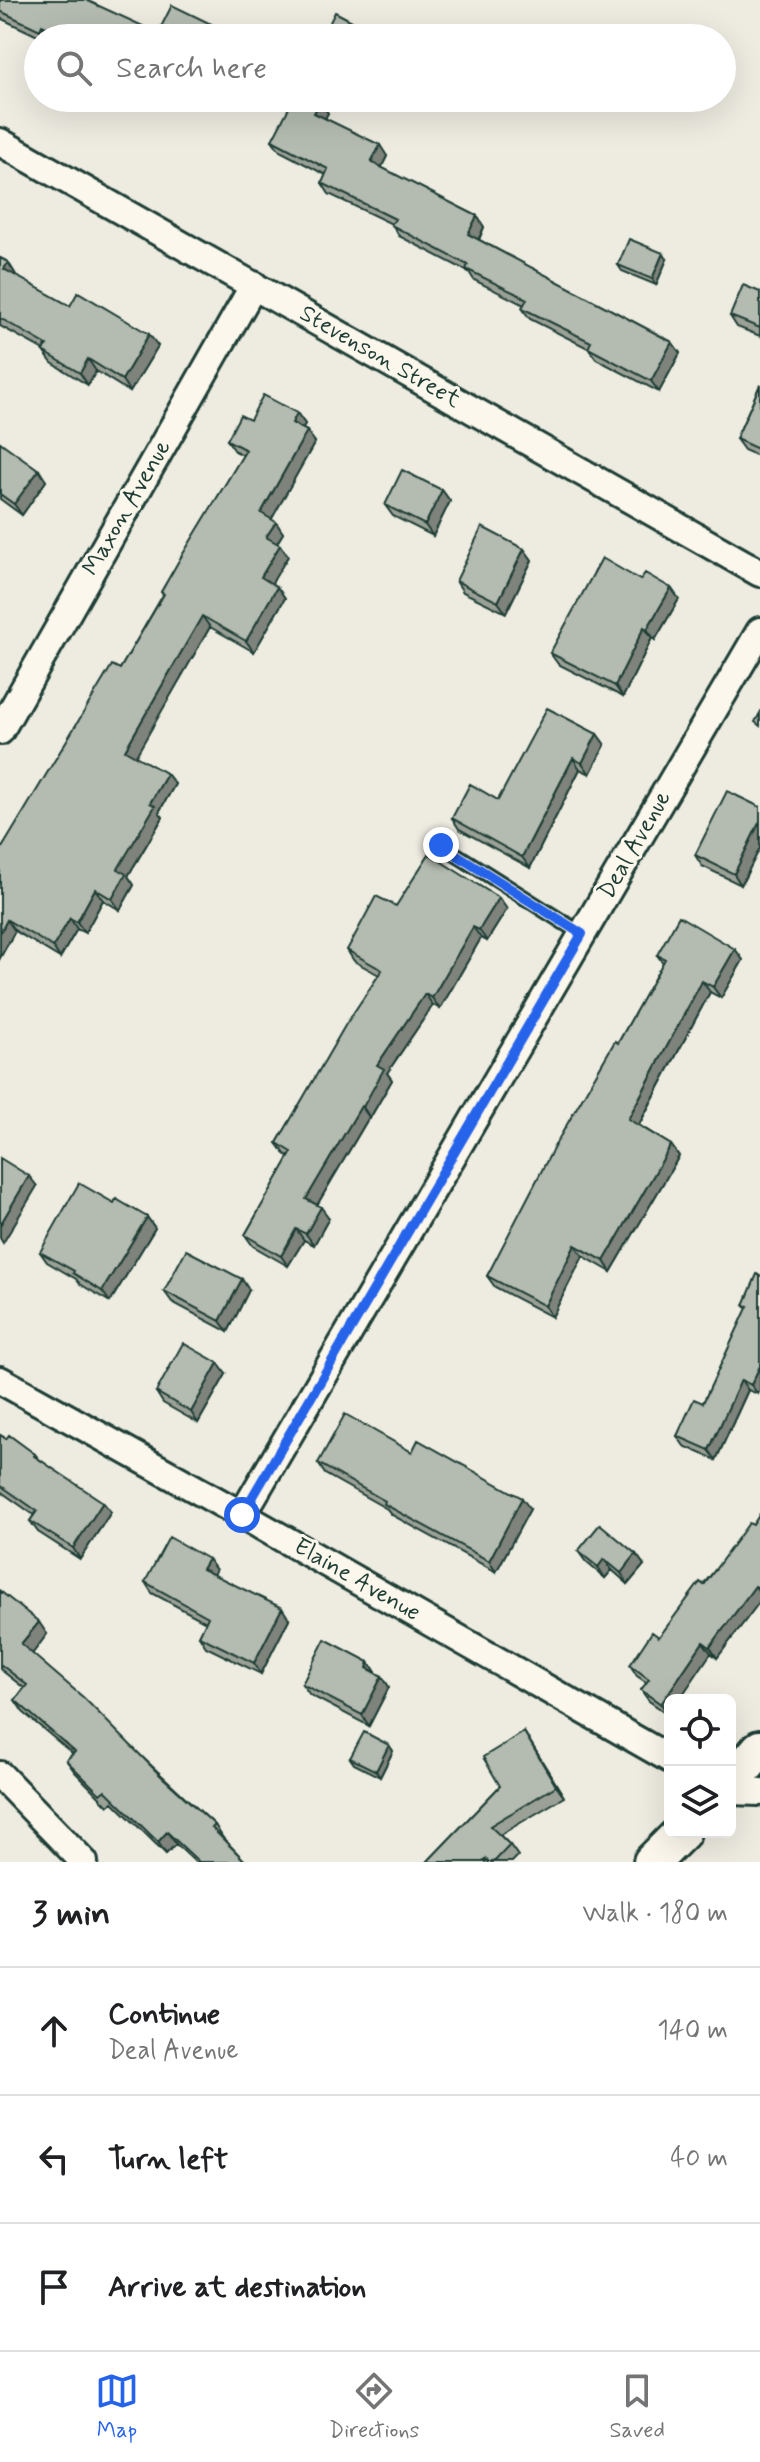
<!DOCTYPE html>
<html lang="en">
<head>
<meta charset="utf-8">
<style>
  :root { --surface:#fff; --page:#f6f6f6; --text:#202124; --muted:#757577; --line:#e0e0e0; --accent:#2563eb }
  body { margin:0; font-family:Mynerve,sans-serif; background:var(--page); color:var(--text) }
  .controls { position:absolute; right:24px; bottom:24px; display:grid; overflow:hidden; border-radius:12px; box-shadow:0 8px 32px #0002 }
  .controls button { width:72px; height:72px; display:grid; place-items:center; padding:0; border:0; border-bottom:2px solid var(--line); background:var(--surface); color:var(--text); font:40px sans-serif }
  .stop { position:absolute; width:24px; height:24px; margin:-18px; border:6px solid #2563eb; border-radius:50%; background:#fff }
  .stop.end { background:#2563eb; border-color:#fff; box-shadow:0 2px 8px #0008 }
  .list { margin:0; padding:0; list-style:none }
  h2 { display:flex; justify-content:space-between; align-items:center; height:104px; margin:0; padding:0 32px; font-size:34px }
  h2 small { font-size:26px; font-weight:400; color:var(--muted) }
  .list li { display:grid; grid-template-columns:52px 1fr auto; gap:24px; align-items:center; box-sizing:border-box; height:128px; padding:0 32px; border-top:2px solid var(--line) }
  .list b { display:block; font-size:30px; white-space:nowrap }
  .list p { margin:0; font-size:26px; white-space:nowrap; color:var(--muted) }
  .list em { font-size:26px; font-style:normal; color:var(--muted) }
  .icon { flex:none; width:44px; height:44px; fill:none; stroke:currentColor; stroke-width:2; stroke-linecap:round; stroke-linejoin:round }
  .map { position:relative; flex:none; width:760px; height:1862px; overflow:hidden }
  .search { position:absolute; background:var(--surface); box-shadow:0 8px 32px #0002; left:24px; right:24px; top:24px; height:88px; display:flex; align-items:center; gap:20px; box-sizing:border-box; padding:0 28px; border-radius:44px; color:var(--muted); font-size:30px }
  .sheet { height:488px; background:var(--surface) }
  nav { display:flex; justify-content:space-around; align-items:center; box-sizing:border-box; height:112px; border-top:2px solid var(--line); background:var(--surface); font-size:22px; color:var(--muted) }
  nav a { display:grid; justify-items:center; gap:4px }
  nav .on { color:var(--accent) }
  .map>svg:first-child { display:block }
  .lines { fill:none; stroke-linecap:round; stroke-linejoin:round }
  .lane-casing { stroke:#1f3d34; stroke-width:18 }
  .street-casing { stroke:#1f3d34; stroke-width:32 }
  .secondary-casing { stroke:#1f3d34; stroke-width:42 }
  .lane { stroke:#fbf7ec; stroke-width:12 }
  .street { stroke:#fbf7ec; stroke-width:26 }
  .secondary { stroke:#fbf7ec; stroke-width:36 }
  .wall { fill:#9ba197; stroke:#1f3d34; stroke-width:2 }
  .shaded-wall { fill:#7e837b; stroke:#1f3d34; stroke-width:2 }
  .building { fill:#b4bbb0; stroke:#1f3d34; stroke-width:2 }
  .route { stroke:#2563eb; stroke-width:10 }
  .labels { text-anchor:middle; dominant-baseline:central; stroke-width:6; stroke-linejoin:round; paint-order:stroke }
  .street-label { font-size:24px; fill:#1f3d34; stroke:#fbf7ec }
</style>
</head>
<body>
<div class="map">
<svg width="760" height="1862" viewBox="0 0 760 1862">
  <rect width="100%" height="100%" fill="#eeece1"/>
  <filter id="ink" filterUnits="userSpaceOnUse"><feTurbulence type="fractalNoise" baseFrequency=".0125" numOctaves="2"/><feDisplacementMap in="SourceGraphic" scale="16" xChannelSelector="R" yChannelSelector="G"/><feConvolveMatrix kernelMatrix="1 2 1 2 8 2 1 2 1" color-interpolation-filters="sRGB"/></filter>
  <g filter="url(#ink)">
    <g class="lines">
      <defs>
        <path id="lane" d="M 441,845 L 582,934"/>
        <path id="street" d="M 0,142 L 760,573
          M 0,731 L 254,285
          M 0,1380 L 242,1515 L 670,1759
          M 242,1515 L 760,631
          M 0,1775 L 84,1862
          M 730,1791 L 760,1792"/>
        <path id="secondary" d="M 730,1784 L 760,1749
          M 652,1862 L 682,1832"/>
      </defs>
      <use href="#lane" class="lane-casing"/>
      <use href="#street" class="street-casing"/>
      <use href="#secondary" class="secondary-casing"/>
      <use href="#lane" class="lane"/>
      <use href="#street" class="street"/>
      <use href="#secondary" class="secondary"/>
    </g>
    <path class="wall" d="M 0,0 L 158,33 L 211,24 L 218,35 L 217,38 L 55,38 L 50,36 L 49,38 L 42,38 L 0,18 Z
      M 320,102 L 328,113 L 325,118 L 387,156 L 381,168 L 477,216 L 484,227 L 479,240 L 672,342 L 680,353 L 659,392 L 596,359 L 588,348 L 530,319 L 522,308 L 524,305 L 474,280 L 469,272 L 399,236 L 392,224 L 329,194 L 322,183 L 326,175 L 280,151 L 272,140 Z
      M 0,258 L 8,262 L 16,275 L 15,276 L 70,306 L 158,346 L 130,392 L 96,371 L 88,385 L 52,363 L 43,351 L 44,350 L 0,326 Z
      M 667,259 L 656,285 L 622,271 L 618,265 Z
      M 760,292 L 760,336 L 737,327 L 730,316 Z
      M 760,385 L 760,457 L 744,450 L 736,439 Z
      M 297,413 L 305,424 L 302,428 L 315,442 L 271,519 L 283,533 L 277,543 L 288,556 L 271,583 L 277,587 L 285,598 L 254,652 L 210,627 L 135,756 L 167,774 L 175,784 L 159,812 L 163,817 L 128,876 L 134,885 L 120,910 L 103,900 L 85,933 L 77,929 L 60,958 L 15,931 L 0,958 L 0,847 L 2,848 L 120,669 L 163,595 L 161,592 L 243,455 L 235,451 L 227,440 L 250,420 Z
      M 0,442 L 46,481 L 22,515 L 0,499 Z
      M 442,490 L 450,501 L 433,536 L 393,516 L 385,505 Z
      M 524,549 L 532,560 L 506,613 L 463,592 L 456,581 Z
      M 640,580 L 671,588 L 679,599 L 655,640 L 652,638 L 623,697 L 558,664 L 550,653 Z
      M 597,734 L 605,745 L 590,774 L 580,769 L 530,868 L 459,829 L 452,818 L 498,800 Z
      M 760,807 L 760,848 L 741,885 L 702,866 L 695,855 Z
      M 396,906 L 507,909 L 487,941 L 481,938 L 440,1009 L 433,1005 L 387,1073 L 392,1080 L 370,1118 L 369,1117 L 317,1205 L 329,1218 L 314,1245 L 304,1240 L 288,1266 L 253,1246 L 245,1235 L 290,1157 L 285,1154 L 277,1143 L 379,975 L 354,961 L 347,950 Z
      M 735,949 L 743,960 L 721,998 L 710,992 L 639,1125 L 671,1145 L 679,1156 L 611,1272 L 583,1256 L 552,1317 L 495,1287 L 487,1276 L 663,963 L 657,955 Z
      M 114,1203 L 147,1217 L 155,1228 L 110,1302 L 80,1284 L 76,1279 L 47,1262 L 40,1252 Z
      M 760,1276 L 760,1390 L 758,1394 L 748,1390 L 716,1460 L 684,1446 L 677,1436 L 703,1403 L 747,1309 L 744,1305 Z
      M 249,1290 L 228,1332 L 172,1302 L 164,1291 Z
      M 226,1374 L 198,1423 L 163,1403 L 156,1392 Z
      M 0,1435 L 35,1454 L 39,1459 L 111,1512 L 80,1559 L 38,1532 L 30,1521 L 34,1515 L 0,1491 Z
      M 412,1452 L 530,1509 L 496,1572 L 392,1515 L 387,1509 L 325,1474 L 318,1463 Z
      M 760,1514 L 760,1601 L 717,1658 L 711,1653 L 670,1700 L 670,1713 L 669,1715 L 649,1701 L 641,1690 L 647,1683 L 637,1676 L 630,1665 L 659,1637 L 753,1525 Z
      M 578,1551 L 636,1554 L 644,1565 L 628,1584 L 612,1570 L 605,1578 L 586,1562 Z
      M 208,1559 L 216,1570 L 213,1574 L 289,1619 L 261,1674 L 206,1647 L 199,1636 L 206,1622 L 152,1593 L 145,1582 Z
      M 0,1591 L 47,1634 L 32,1654 L 215,1825 L 223,1838 L 246,1862 L 195,1862 L 176,1844 L 166,1854 L 113,1802 L 108,1806 L 75,1772 L 66,1760 L 73,1754 L 23,1712 L 15,1700 L 24,1688 L 0,1669 Z
      M 377,1674 L 382,1676 L 389,1687 L 369,1726 L 310,1695 L 302,1684 Z
      M 524,1732 L 564,1797 L 500,1835 L 510,1845 L 518,1856 L 512,1862 L 427,1862 L 500,1786 Z
      M 389,1745 L 393,1751 L 380,1777 L 354,1764 L 350,1758 Z"/>
    <path class="shaded-wall" d="M 211,24 L 218,35 L 217,38 L 204,38 Z
      M 42,25 L 50,36 L 49,38 L 46,38 L 40,30 Z
      M 369,30 L 374,38 L 365,38 Z
      M 320,102 L 328,113 L 322,124 L 314,113 Z
      M 380,145 L 387,156 L 379,173 L 371,162 Z
      M 477,216 L 484,227 L 476,245 L 468,234 Z
      M 663,253 L 667,259 L 656,285 L 652,279 Z
      M 8,262 L 16,275 L 12,281 L 4,269 Z
      M 149,334 L 158,346 L 130,392 L 122,380 Z
      M 672,342 L 680,353 L 659,392 L 651,381 Z
      M 88,359 L 96,371 L 88,385 L 80,373 Z
      M 297,413 L 305,424 L 299,434 L 292,423 Z
      M 307,431 L 315,442 L 269,524 L 261,513 Z
      M 39,470 L 46,481 L 22,515 L 14,504 Z
      M 442,490 L 450,501 L 433,536 L 425,525 Z
      M 276,522 L 283,533 L 274,548 L 266,537 Z
      M 280,545 L 288,556 L 269,588 L 261,577 Z
      M 524,549 L 532,560 L 506,613 L 498,602 Z
      M 277,587 L 285,598 L 254,652 L 246,641 Z
      M 671,588 L 679,599 L 655,640 L 647,629 Z
      M 202,616 L 210,627 L 133,761 L 125,750 Z
      M 644,627 L 652,638 L 623,697 L 615,686 Z
      M 597,734 L 605,745 L 590,774 L 582,763 Z
      M 573,758 L 580,769 L 530,868 L 522,857 Z
      M 167,774 L 175,784 L 159,812 L 163,817 L 128,876 L 134,885 L 120,910 L 112,899 L 118,869 L 150,803 Z
      M 760,821 L 760,848 L 741,885 L 734,874 Z
      M 95,889 L 103,900 L 85,933 L 77,922 Z
      M 499,898 L 507,909 L 487,941 L 479,930 Z
      M 70,918 L 77,929 L 60,958 L 53,947 Z
      M 7,920 L 15,931 L 0,958 L 0,933 Z
      M 473,927 L 481,938 L 440,1009 L 432,998 Z
      M 735,949 L 743,960 L 721,998 L 713,987 Z
      M 702,981 L 710,992 L 636,1130 L 628,1119 Z
      M 425,994 L 433,1005 L 387,1073 L 392,1080 L 370,1118 L 363,1107 L 377,1065 Z
      M 361,1106 L 369,1117 L 314,1210 L 306,1199 Z
      M 671,1145 L 679,1156 L 611,1272 L 604,1261 Z
      M 29,1176 L 37,1186 L 3,1243 L 0,1238 L 0,1225 Z
      M 321,1207 L 329,1218 L 314,1245 L 306,1234 Z
      M 147,1217 L 155,1228 L 110,1302 L 102,1291 Z
      M 296,1229 L 304,1240 L 288,1266 L 281,1256 Z
      M 575,1245 L 583,1256 L 552,1317 L 545,1306 Z
      M 242,1279 L 249,1290 L 228,1332 L 220,1321 Z
      M 218,1363 L 226,1374 L 198,1423 L 191,1412 Z
      M 760,1366 L 760,1390 L 758,1394 L 751,1385 Z
      M 741,1380 L 748,1390 L 716,1460 L 709,1450 Z
      M 522,1498 L 530,1509 L 496,1572 L 489,1561 Z
      M 103,1502 L 111,1512 L 80,1559 L 73,1548 Z
      M 636,1554 L 644,1565 L 628,1584 L 621,1573 Z
      M 208,1559 L 216,1570 L 210,1580 L 202,1569 Z
      M 604,1559 L 612,1570 L 605,1578 L 598,1567 Z
      M 755,1586 L 760,1593 L 760,1601 L 717,1658 L 710,1647 Z
      M 282,1608 L 289,1619 L 261,1674 L 254,1663 Z
      M 39,1622 L 47,1634 L 30,1657 L 21,1644 Z
      M 703,1642 L 711,1653 L 679,1700 L 670,1700 L 670,1713 L 669,1715 L 661,1704 Z
      M 369,1662 L 377,1673 L 367,1668 Z
      M 382,1676 L 389,1687 L 369,1726 L 362,1715 Z
      M 524,1732 L 531,1743 L 564,1797 L 556,1786 Z
      M 389,1745 L 393,1751 L 380,1777 L 376,1771 Z
      M 167,1832 L 176,1844 L 166,1854 L 158,1842 Z"/>
    <path class="building" d="M 0,0 L 86,0 L 158,33 L 172,5 L 211,24 L 204,38 L 71,38 L 42,25 L 40,30 L 0,11 Z
      M 335,12 L 369,30 L 365,38 L 322,38 Z
      M 294,98 L 313,98 L 320,102 L 314,113 L 380,145 L 371,162 L 477,216 L 468,234 L 672,342 L 651,381 L 588,348 L 591,342 L 522,308 L 527,299 L 466,269 L 468,265 L 391,225 L 395,219 L 322,183 L 328,169 L 272,140 Z
      M 629,239 L 663,253 L 652,279 L 618,265 Z
      M 0,258 L 8,262 L 4,269 L 70,306 L 78,292 L 149,334 L 122,380 L 88,359 L 80,373 L 43,351 L 47,345 L 0,318 Z
      M 743,285 L 760,292 L 760,328 L 730,316 Z
      M 760,385 L 760,450 L 736,439 Z
      M 263,395 L 297,413 L 292,423 L 307,431 L 261,513 L 276,522 L 266,537 L 280,545 L 261,577 L 277,587 L 246,641 L 202,616 L 125,750 L 167,774 L 150,803 L 155,806 L 118,869 L 126,874 L 112,899 L 95,889 L 77,922 L 70,918 L 53,947 L 7,920 L 0,933 L 0,847 L 2,848 L 112,665 L 120,669 L 164,594 L 161,592 L 178,562 L 246,450 L 227,440 L 240,415 L 250,420 Z
      M 0,442 L 39,470 L 14,504 L 0,494 Z
      M 402,470 L 442,490 L 425,525 L 385,505 Z
      M 482,527 L 524,549 L 498,602 L 456,581 Z
      M 602,558 L 640,580 L 645,573 L 671,588 L 647,629 L 644,627 L 615,686 L 550,653 Z
      M 547,708 L 597,734 L 582,763 L 573,758 L 522,857 L 452,818 L 470,784 L 498,800 Z
      M 760,713 L 760,726 L 755,722 Z
      M 727,791 L 760,807 L 760,821 L 734,874 L 695,855 Z
      M 429,854 L 499,898 L 479,930 L 473,927 L 432,998 L 425,994 L 377,1065 L 384,1069 L 363,1107 L 361,1106 L 306,1199 L 321,1207 L 306,1234 L 296,1229 L 281,1256 L 245,1235 L 292,1152 L 277,1143 L 346,1024 L 382,970 L 347,950 L 376,896 L 396,906 Z
      M 679,916 L 735,949 L 713,987 L 702,981 L 628,1119 L 671,1145 L 604,1261 L 575,1245 L 545,1306 L 487,1276 L 554,1147 L 615,1041 L 618,1043 L 665,959 L 657,955 Z
      M 0,1158 L 29,1176 L 0,1225 Z
      M 79,1183 L 114,1203 L 116,1199 L 147,1217 L 102,1291 L 73,1273 L 74,1271 L 40,1252 Z
      M 186,1250 L 242,1279 L 220,1321 L 164,1291 Z
      M 757,1274 L 760,1276 L 760,1366 L 751,1385 L 741,1380 L 709,1450 L 677,1436 L 694,1399 L 703,1403 L 748,1306 L 744,1305 Z
      M 183,1343 L 218,1363 L 191,1412 L 156,1392 Z
      M 345,1414 L 412,1452 L 418,1440 L 522,1498 L 489,1561 L 384,1504 L 385,1501 L 318,1463 Z
      M 0,1435 L 6,1439 L 9,1435 L 35,1454 L 34,1456 L 103,1502 L 73,1548 L 30,1521 L 37,1511 L 0,1485 Z
      M 760,1514 L 760,1586 L 759,1588 L 755,1586 L 710,1647 L 703,1642 L 661,1704 L 641,1690 L 649,1679 L 630,1665 L 652,1632 L 659,1637 L 700,1582 L 704,1585 L 749,1523 L 753,1525 Z
      M 600,1524 L 636,1554 L 621,1573 L 604,1559 L 598,1567 L 578,1551 Z
      M 169,1537 L 208,1559 L 202,1569 L 282,1608 L 254,1663 L 199,1636 L 208,1617 L 145,1582 Z
      M 0,1591 L 39,1622 L 21,1644 L 84,1698 L 160,1775 L 215,1825 L 212,1828 L 246,1862 L 199,1862 L 167,1832 L 158,1842 L 105,1790 L 100,1794 L 66,1760 L 75,1752 L 15,1700 L 27,1685 L 0,1664 Z
      M 325,1639 L 369,1662 L 367,1668 L 382,1676 L 362,1715 L 302,1684 Z
      M 364,1732 L 389,1745 L 376,1771 L 350,1758 Z
      M 524,1732 L 556,1786 L 490,1826 L 510,1845 L 494,1862 L 489,1862 L 486,1859 L 483,1862 L 427,1862 L 500,1786 L 483,1757 Z"/>
  </g>
  <g class="lines" filter="url(#ink)">
    <path class="route" d="M 242,1515 L 582,934 L 441,845"/>
  </g>
  <g class="labels">
    <g class="street-label">
      <text transform="translate(380 357) rotate(30)">Stevenson Street</text>
      <text transform="translate(127 508) rotate(-60)">Maxon Avenue</text>
      <text transform="translate(635 845) rotate(-60)">Deal Avenue</text>
      <text transform="translate(357 1580) rotate(30)">Elaine Avenue</text>
    </g>
  </g>
</svg>
<div class="controls">
<button><svg class="icon" aria-label="locate" viewBox="0 0 24 24"><circle cx="12" cy="12" r="6"/><path d="M12 2v4M12 18v4M2 12h4M18 12h4"/></svg></button>
<button><svg class="icon" aria-label="layers" viewBox="0 0 24 24"><path d="M12 4l9 5-9 5-9-5zM3 14l9 5 9-5"/></svg></button>
</div>
<div class="stop" style="left:242px;top:1515px"></div>
<div class="stop end" style="left:441px;top:845px"></div>
<div class="search"><svg class="icon" aria-label="search" viewBox="0 0 24 24"><circle cx="10" cy="10" r="6"/><path d="M15 15l6 6"/></svg>Search here</div>
</div>
<section class="sheet">
<h2>3 min<small>Walk · 180 m</small></h2>
<ul class="list">
<li><svg class="icon" aria-label="ahead" viewBox="0 0 24 24"><path d="M12 20V5M6 11l6-6 6 6"/></svg><div><b>Continue</b><p>Deal Avenue</p></div><em>140 m</em></li>
<li><svg class="icon" aria-label="left" viewBox="0 0 24 24"><path d="M17 20v-9H6M10 6l-5 5 5 5"/></svg><div><b>Turn left</b></div><em>40 m</em></li>
<li><svg class="icon" aria-label="arrive" viewBox="0 0 24 24"><path d="M6 21V4h12l-3 4 3 4H6"/></svg><div><b>Arrive at destination</b></div></li>
</ul>
</section>
<nav>
<a class="on"><svg class="icon" aria-label="map" viewBox="0 0 24 24"><path d="M3 6l6-2 6 2 6-2v14l-6 2-6-2-6 2zM9 4v14M15 6v14"/></svg>Map</a>
<a><svg class="icon" aria-label="directions" viewBox="0 0 24 24"><path d="M12 3l9 9-9 9-9-9zM9 14v-3h6M13 9l2 2-2 2"/></svg>Directions</a>
<a><svg class="icon" aria-label="saved" viewBox="0 0 24 24"><path d="M7 4h10v16l-5-4-5 4z"/></svg>Saved</a>
</nav>
</body>
</html>
